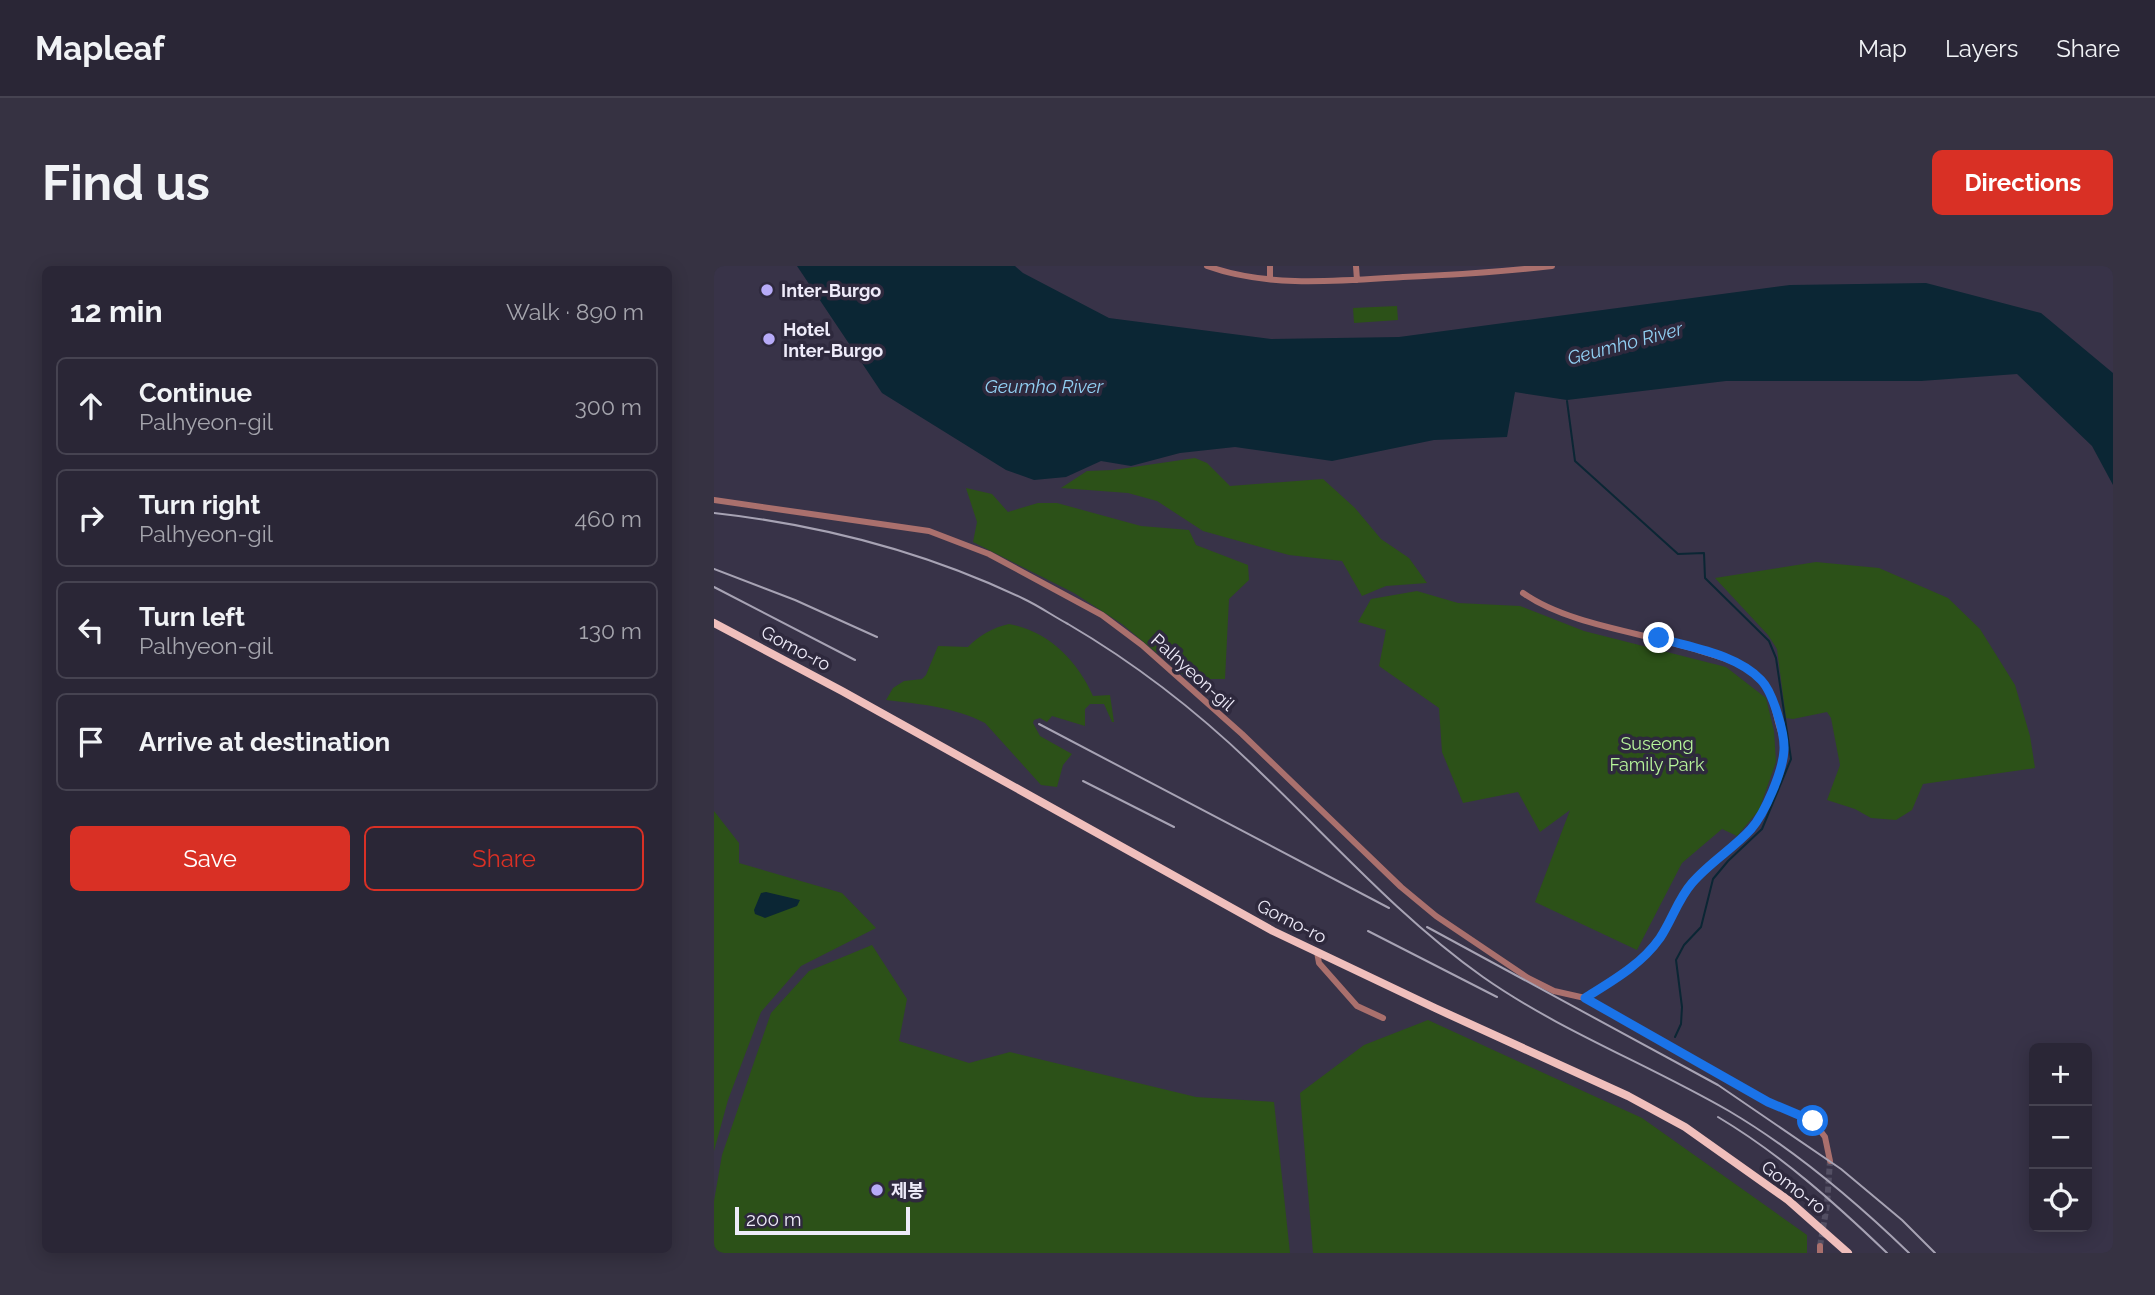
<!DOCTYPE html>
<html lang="en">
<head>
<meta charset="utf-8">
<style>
  :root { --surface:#2a2636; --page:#363242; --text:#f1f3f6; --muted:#a5a5ad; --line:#464351; --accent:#d93025 }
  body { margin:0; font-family:Raleway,"Noto Sans KR",sans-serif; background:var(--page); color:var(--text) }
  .controls { position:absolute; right:21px; bottom:21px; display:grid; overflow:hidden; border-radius:10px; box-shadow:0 4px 18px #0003 }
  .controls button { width:63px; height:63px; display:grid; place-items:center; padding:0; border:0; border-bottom:2px solid var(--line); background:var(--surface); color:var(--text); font:35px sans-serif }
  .scale { position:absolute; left:21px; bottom:18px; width:175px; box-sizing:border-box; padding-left:7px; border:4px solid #eeebf9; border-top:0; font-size:19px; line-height:24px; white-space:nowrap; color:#eeebf9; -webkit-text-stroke:5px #2e293d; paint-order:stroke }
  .stop { position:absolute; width:21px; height:21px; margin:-16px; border:5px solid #1a73e8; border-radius:50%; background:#fff }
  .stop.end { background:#1a73e8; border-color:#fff; box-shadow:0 2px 7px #0008 }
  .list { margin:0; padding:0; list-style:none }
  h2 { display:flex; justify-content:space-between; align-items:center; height:91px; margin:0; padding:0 28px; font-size:30px }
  h2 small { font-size:23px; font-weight:400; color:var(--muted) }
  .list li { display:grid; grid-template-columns:46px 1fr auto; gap:21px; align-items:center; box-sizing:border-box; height:98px; margin:0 14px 14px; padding:0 14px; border:2px solid var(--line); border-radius:10px }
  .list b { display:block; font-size:26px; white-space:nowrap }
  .list p { margin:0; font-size:23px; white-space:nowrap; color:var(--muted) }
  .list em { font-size:23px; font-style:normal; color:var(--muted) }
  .actions { display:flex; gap:14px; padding:21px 28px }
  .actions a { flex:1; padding:16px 0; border:2px solid var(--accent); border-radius:10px; text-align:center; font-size:24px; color:var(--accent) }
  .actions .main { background:var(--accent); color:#fff }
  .icon { flex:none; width:38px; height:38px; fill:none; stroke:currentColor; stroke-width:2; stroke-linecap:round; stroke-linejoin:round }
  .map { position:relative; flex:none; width:1399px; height:987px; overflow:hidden; border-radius:10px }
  header { display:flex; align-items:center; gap:42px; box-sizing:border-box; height:98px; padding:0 35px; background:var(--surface); border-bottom:2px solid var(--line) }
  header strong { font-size:33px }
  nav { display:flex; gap:38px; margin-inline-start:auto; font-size:24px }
  .intro { display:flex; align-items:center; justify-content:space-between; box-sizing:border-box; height:168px; padding:0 42px }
  h1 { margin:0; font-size:49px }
  .button { padding:18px 32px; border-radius:10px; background:var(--accent); color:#fff; font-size:24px; font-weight:700 }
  main { display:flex; gap:42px; padding:0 42px }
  aside { flex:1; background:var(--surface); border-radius:10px; box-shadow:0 4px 18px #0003 }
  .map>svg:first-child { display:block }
  .green { fill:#2c5118 }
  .water { fill:#0b2634 }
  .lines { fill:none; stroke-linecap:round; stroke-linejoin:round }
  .stream { stroke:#0b2634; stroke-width:2 }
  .minor-tunnel { stroke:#534f63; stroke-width:6; stroke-dasharray:6 3; stroke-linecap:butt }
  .minor { stroke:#aa706d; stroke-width:6 }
  .major { stroke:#f0bfbc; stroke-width:8 }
  .rail { stroke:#a7a3b4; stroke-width:2 }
  .route { stroke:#1a73e8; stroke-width:9 }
  .poi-dot { fill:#b7abf8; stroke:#2e293d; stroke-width:2.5 }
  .labels { text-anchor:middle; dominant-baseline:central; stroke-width:7; stroke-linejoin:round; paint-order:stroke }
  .poi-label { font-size:18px; font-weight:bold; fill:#eeebf9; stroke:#2e293d; text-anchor:start }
  .street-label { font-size:18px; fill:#eeebf9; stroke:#2e293d }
  .park-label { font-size:18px; fill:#b7f59b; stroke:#2e293d }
  .water-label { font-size:19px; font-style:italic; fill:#91cff2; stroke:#2e293d }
</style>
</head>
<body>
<header>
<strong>Mapleaf</strong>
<nav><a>Map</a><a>Layers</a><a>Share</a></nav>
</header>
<div class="intro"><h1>Find us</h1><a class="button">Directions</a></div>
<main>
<aside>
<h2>12 min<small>Walk · 890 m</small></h2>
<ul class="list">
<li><svg class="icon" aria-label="ahead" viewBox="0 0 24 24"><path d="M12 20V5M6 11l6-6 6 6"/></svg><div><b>Continue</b><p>Palhyeon-gil</p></div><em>300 m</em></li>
<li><svg class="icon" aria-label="right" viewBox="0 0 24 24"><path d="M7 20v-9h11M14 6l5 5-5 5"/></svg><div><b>Turn right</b><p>Palhyeon-gil</p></div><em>460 m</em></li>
<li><svg class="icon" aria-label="left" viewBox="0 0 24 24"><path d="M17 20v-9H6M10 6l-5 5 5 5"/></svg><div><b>Turn left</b><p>Palhyeon-gil</p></div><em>130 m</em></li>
<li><svg class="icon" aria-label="arrive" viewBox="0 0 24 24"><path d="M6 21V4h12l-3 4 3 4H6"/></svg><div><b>Arrive at destination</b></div></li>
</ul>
<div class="actions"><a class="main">Save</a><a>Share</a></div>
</aside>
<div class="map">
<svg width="1399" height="987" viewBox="0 0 1399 987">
  <rect width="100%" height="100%" fill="#383348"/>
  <path class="green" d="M 683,40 L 684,54 L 640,57 L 639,42 Z
    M 481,192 L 493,197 L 516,220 L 609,213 L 641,242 L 667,273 L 695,292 L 713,317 L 672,320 L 648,330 L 628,295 L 575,289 L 489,265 L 443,235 L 414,227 L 347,222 L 373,205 L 399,204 Z
    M 252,222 L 278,228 L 294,246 L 324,237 L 343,237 L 427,260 L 475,264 L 482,279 L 534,299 L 535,314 L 515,333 L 511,413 L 474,413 L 408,358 L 360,327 L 259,276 L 263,256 Z
    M 1102,296 L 1165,302 L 1234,332 L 1266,363 L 1301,419 L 1316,470 L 1321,502 L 1209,518 L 1198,544 L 1182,554 L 1157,552 L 1141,543 L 1113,534 L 1126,499 L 1117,452 L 1113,446 L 1079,453 L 1072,452 L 1063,383 L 1054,369 L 1001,312 Z
    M 703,325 L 744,337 L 806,340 L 870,365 L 1012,401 L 1052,432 L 1060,465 L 1062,496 L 1045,544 L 1023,570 L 1008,563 L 968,597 L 923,684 L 821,636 L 856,544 L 826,566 L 804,526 L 749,537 L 728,486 L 725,442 L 665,400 L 672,364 L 644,356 L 657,333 Z
    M 295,358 C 334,365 363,394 379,430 L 396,429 L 400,456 L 398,456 L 390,438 L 376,438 L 371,443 L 371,460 L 338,450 L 333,456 L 326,452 L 320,454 L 319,457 L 326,470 L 358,488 L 349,499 L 343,521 L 327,519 L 271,457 C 240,441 206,438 172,434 L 179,422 L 190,415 L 208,413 L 212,409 L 224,380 L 254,381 C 264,370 280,361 295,358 Z
    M 0,545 L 25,577 L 25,597 L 128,627 L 162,662 L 87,700 L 47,746 L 14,834 L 0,885 Z
    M 158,679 L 193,733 L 185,775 L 255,797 L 296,786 L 482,831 L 560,836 L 576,987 L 0,987 L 0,935 L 8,889 L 57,747 L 95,705 Z
    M 714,754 L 928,852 L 1093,969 L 1093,987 L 599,987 L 586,827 L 650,779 Z"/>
  <path class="water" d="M 83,0 L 301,0 L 309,7 L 395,52 L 557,73 L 685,71 L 1076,19 L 1212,17 L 1327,47 L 1399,107 L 1399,219 L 1378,180 L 1303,108 L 1207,115 L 1012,115 L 853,134 L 801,126 L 793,171 L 720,174 L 618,195 L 521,181 L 466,187 L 417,200 L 387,195 L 352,211 L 320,214 L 292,204 L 168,127 Z
    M 52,626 L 86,634 L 83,640 L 51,652 L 41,648 L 40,644 L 47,627 Z"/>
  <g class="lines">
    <path class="stream" d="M 853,135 L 861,195 L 964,288 L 990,287 L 991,312 L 1055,375 L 1062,392 L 1077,493 L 1048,563 L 1014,595 L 999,613 L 987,661 L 970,679 L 962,694 L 968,741 L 967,758 L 961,771"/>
    <path class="minor-tunnel" d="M 1106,980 L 1113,939 L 1116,895"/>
    <path class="minor" d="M 493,0 C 554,22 624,15 689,11 C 739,9 788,6 838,0
      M 556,0 L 556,13
      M 642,0 L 643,14
      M 0,234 L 215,265 L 275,288 L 388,349 L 428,379 L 528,468 L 687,621 L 722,650 L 814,712 L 840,725 L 871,732 L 1054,836 L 1099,855 L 1111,871 L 1116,895
      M 809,327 C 854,359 931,367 984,384 C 1001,389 1018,394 1033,403 C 1056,418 1058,431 1064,456 C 1066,464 1070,473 1070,482 C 1071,501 1050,550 1036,564 C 1018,583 995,597 978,618 C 964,634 957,655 945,672 C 926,699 899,715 871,732
      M 603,686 L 605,697 L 643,740 L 669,752
      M 1106,987 L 1106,980"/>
    <path class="major" d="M 0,357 L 128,425 L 559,665 L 721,742 L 914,830 L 971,861 L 1074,934 L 1134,987"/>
    <path class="rail" d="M 0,247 C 108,259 212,286 310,333 C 325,340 339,350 354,358 C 424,399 489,450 547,507 C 620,577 686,652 769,711 C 846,765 934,798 1015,845 C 1081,884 1140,934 1195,987
      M 0,303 L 81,334 L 163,371
      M 0,321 L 141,394
      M 325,458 L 675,642
      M 369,515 L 460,561
      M 713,661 L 1004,819 L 1127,903 L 1188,954 L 1221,987
      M 654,665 L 783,731
      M 1004,851 C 1066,888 1121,937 1173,987"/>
  </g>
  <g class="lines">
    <path class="route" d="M 945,372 C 978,382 1022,388 1047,414 C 1059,426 1071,468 1070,484 C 1069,505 1051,547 1037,563 C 1020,582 996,596 978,617 C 964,633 958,654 946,672 C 927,699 898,715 871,732 L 1054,836 L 1099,855"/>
  </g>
  <g class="poi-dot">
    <circle cx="53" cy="24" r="7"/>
    <circle cx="55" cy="73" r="7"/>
    <circle cx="163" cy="924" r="7"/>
  </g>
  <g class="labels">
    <g class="poi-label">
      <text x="67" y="24">Inter-Burgo</text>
      <text x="69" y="63">Hotel<tspan x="69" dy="21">Inter-Burgo</tspan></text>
      <text x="177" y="924">제봉</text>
    </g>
    <g class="street-label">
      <text transform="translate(82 382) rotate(28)">Gomo-ro</text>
      <text transform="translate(479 406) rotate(42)">Palhyeon-gil</text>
      <text transform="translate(578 655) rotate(27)">Gomo-ro</text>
      <text transform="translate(1080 921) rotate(37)">Gomo-ro</text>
    </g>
    <g class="park-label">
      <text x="943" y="477">Suseong<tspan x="943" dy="21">Family Park</tspan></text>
    </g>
    <g class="water-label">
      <text transform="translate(911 77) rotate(-15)">Geumho River</text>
      <text x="330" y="120">Geumho River</text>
    </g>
  </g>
</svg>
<div class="controls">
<button>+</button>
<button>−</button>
<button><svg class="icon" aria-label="locate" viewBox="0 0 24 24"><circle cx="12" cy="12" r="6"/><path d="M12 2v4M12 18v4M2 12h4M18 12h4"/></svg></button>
</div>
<div class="scale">200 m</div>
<div class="stop" style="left:1099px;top:855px"></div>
<div class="stop end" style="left:945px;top:372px"></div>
</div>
</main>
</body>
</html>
